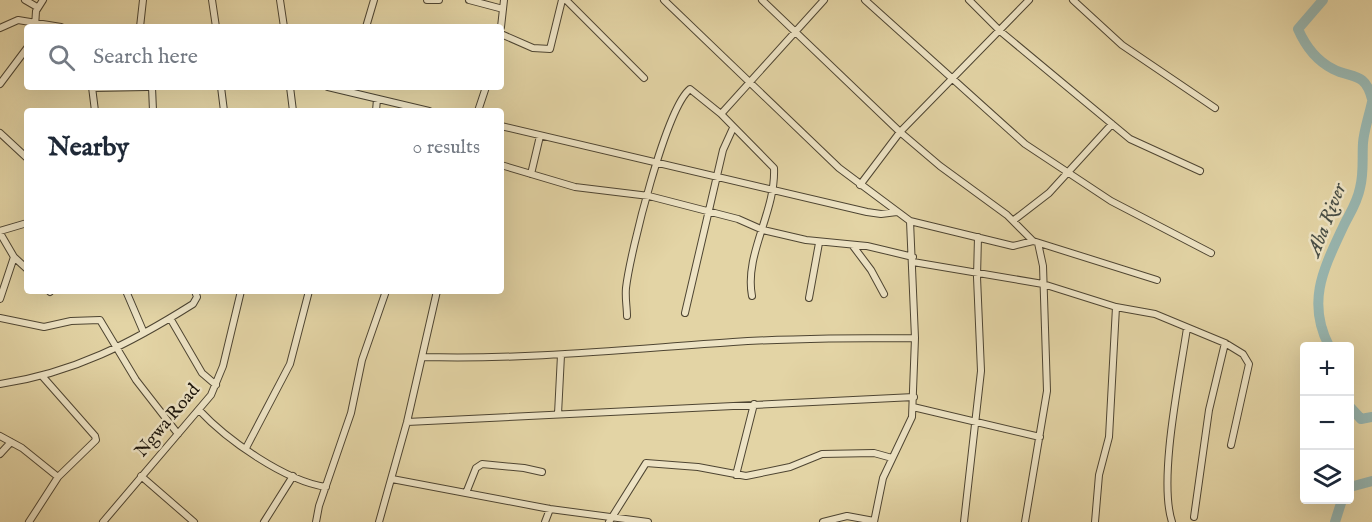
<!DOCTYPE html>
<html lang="en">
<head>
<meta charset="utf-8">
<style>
  :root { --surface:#fff; --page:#f6f6f7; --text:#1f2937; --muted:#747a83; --line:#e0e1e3 }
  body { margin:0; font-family:"IM FELL English",serif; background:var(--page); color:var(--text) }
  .controls { position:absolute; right:18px; bottom:18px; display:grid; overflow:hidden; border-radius:6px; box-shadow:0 6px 24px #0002 }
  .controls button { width:54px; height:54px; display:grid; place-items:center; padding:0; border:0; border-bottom:2px solid var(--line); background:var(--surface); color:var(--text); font:30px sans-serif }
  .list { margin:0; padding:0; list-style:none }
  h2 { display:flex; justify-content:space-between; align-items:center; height:78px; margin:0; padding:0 24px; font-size:26px }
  h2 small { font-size:20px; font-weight:400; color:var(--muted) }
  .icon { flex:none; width:33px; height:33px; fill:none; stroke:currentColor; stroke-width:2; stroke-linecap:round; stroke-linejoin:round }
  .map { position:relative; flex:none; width:1372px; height:522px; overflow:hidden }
  .search { position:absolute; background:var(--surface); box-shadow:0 6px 24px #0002; left:24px; top:24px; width:480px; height:66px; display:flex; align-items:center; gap:15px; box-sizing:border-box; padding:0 21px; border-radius:6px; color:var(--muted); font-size:22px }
  .panel { position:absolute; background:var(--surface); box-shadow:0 6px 24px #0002; left:24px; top:108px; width:480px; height:186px; border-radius:6px }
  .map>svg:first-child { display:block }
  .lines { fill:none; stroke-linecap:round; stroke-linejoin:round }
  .river { stroke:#98b6b0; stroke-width:10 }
  .street-casing { stroke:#4e4532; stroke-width:8 }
  .street { stroke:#ede3c4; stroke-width:6 }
  .labels { text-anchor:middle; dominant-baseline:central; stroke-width:5; stroke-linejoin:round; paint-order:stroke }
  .street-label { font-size:18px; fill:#1c150c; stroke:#ede3c4 }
  .water-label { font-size:20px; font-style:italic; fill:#474d45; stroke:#ede3c4 }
</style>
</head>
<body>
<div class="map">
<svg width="1372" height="522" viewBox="0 0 1372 522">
  <rect width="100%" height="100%" fill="#e3d4a5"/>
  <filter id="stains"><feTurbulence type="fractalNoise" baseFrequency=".00333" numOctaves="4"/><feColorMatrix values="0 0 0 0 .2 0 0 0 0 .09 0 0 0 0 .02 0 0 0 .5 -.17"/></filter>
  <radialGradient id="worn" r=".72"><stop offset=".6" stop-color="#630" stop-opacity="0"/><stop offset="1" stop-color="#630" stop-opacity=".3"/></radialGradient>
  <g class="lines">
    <path class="river" d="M 1323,0 L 1298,29 C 1305,45 1317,61 1333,69 C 1352,79 1365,71 1372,99
      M 1329,346 C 1306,301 1324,268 1344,225 C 1350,213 1357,203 1360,188 C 1364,173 1362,158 1363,143 C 1364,130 1369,116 1372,102
      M 1350,407 L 1361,419 L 1372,417
      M 1350,487 L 1372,481
      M 1335,522 L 1342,500"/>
    <defs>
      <path id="street" d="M 25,0 L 37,7
        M 212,0 L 216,27
        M 280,0 L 284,27
        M 427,0 L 439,0
        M 469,0 L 503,9
        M 566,0 L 644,78
        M 664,0 L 839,168 L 910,221 L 1013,246 L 1033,241
        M 762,0 L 900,132 L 940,166 L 1007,215 L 1033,241 L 1157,280
        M 865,0 L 1025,144 L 1111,201 L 1211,253
        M 969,0 L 1000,31 L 1130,139 L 1200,171
        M 1073,0 L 1122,45 L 1215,108
        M 35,27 L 36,11 L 43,0
        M 140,27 L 143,0
        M 366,27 L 374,0
        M 501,27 L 504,0
        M 0,28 L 18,20 L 61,27
        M 501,34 L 533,48 L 550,49 L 562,0
        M 0,84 L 27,48
        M 92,87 L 95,111
        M 152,87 L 153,111
        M 221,87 L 224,111
        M 290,87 L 293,111
        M 328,87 L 429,111
        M 92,88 L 147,87
        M 376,111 L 377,99
        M 478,111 L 486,87
        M 721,114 L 824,0
        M 501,126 L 867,212 L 881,214 L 897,212
        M 0,133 L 27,158
        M 501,165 L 575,187 L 649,196 L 738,219 L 763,230 L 806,240 L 867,246 L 913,257
        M 531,174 L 540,136
        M 860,185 L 900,132 L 1029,0
        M 1014,220 L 1049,193 L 1112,124
        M 0,231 L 27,223
        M 0,233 L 14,257 L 27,269
        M 853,246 L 871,270 L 884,294
        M 913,262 L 1043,284 L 1116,307 L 1155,314 L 1225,343 L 1243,354 L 1249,364 L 1231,445
        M 49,291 L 50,292
        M 126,291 L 144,333
        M 809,298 L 819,243
        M 0,299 L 14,257
        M 685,313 L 723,150 L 733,128
        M 627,316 C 627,307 625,298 626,288 C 630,253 666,108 690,89 L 721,114 L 774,168 C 776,212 744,254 752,296
        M 0,318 L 44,327 L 71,321 L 100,320 L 136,380 L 178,434
        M 170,318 L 202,373 L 216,385
        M 422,357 C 526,360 629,349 733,342 C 793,338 855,338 915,338
        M 0,384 C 74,373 131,343 193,304 L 197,297 L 195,291
        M 913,407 L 1040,437
        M 199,410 C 227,440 285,481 326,487
        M 558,414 L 561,355
        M 407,422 L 914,397
        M 0,436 L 22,448 L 58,477
        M 246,448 L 290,364 L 309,291
        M 0,454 L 11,442
        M 736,475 L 754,404
        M 141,476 L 194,522
        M 392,479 L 550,509 L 648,522
        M 466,493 L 476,468 L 482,464 L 524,468 L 542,472
        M 1194,517 L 1209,410 L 1225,343
        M 29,522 L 58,477 L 96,440 L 95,436 L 43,377
        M 103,522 L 211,395 L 223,366 L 241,291
        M 264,522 L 293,476
        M 316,522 L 319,506 L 351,413 L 362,360 L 386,291
        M 379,522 L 407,422 L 437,291
        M 545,522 L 550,509
        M 609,522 L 646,463 L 698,467 L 746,476 L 790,467 L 822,454 L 874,453 L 892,458
        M 823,522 L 847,516 L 874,521
        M 874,522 L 883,478 L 912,417 L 915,338 L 910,221
        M 964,522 L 981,371 L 977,277 L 978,237
        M 1025,522 L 1047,391 L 1043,266 L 1038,243
        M 1095,522 L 1099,475 L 1109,437 L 1116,307
        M 1172,522 C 1158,479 1180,376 1187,328"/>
    </defs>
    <use href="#street" class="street-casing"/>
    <use href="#street" class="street"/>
  </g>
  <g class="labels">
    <g class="street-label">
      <text transform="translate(168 421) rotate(-50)">Ngwa Road</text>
    </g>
    <g class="water-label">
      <text transform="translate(1327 220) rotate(-69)">Aba River</text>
    </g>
  </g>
  <rect width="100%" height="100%" filter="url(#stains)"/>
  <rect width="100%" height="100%" fill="url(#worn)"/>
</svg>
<div class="controls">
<button>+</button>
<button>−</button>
<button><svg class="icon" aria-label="layers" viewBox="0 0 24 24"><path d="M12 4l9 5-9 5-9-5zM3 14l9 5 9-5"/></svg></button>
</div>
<div class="search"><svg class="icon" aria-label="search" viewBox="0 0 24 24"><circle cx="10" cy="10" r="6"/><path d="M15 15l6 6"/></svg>Search here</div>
<section class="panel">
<h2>Nearby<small>0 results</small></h2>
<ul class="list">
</ul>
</section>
</div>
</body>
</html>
